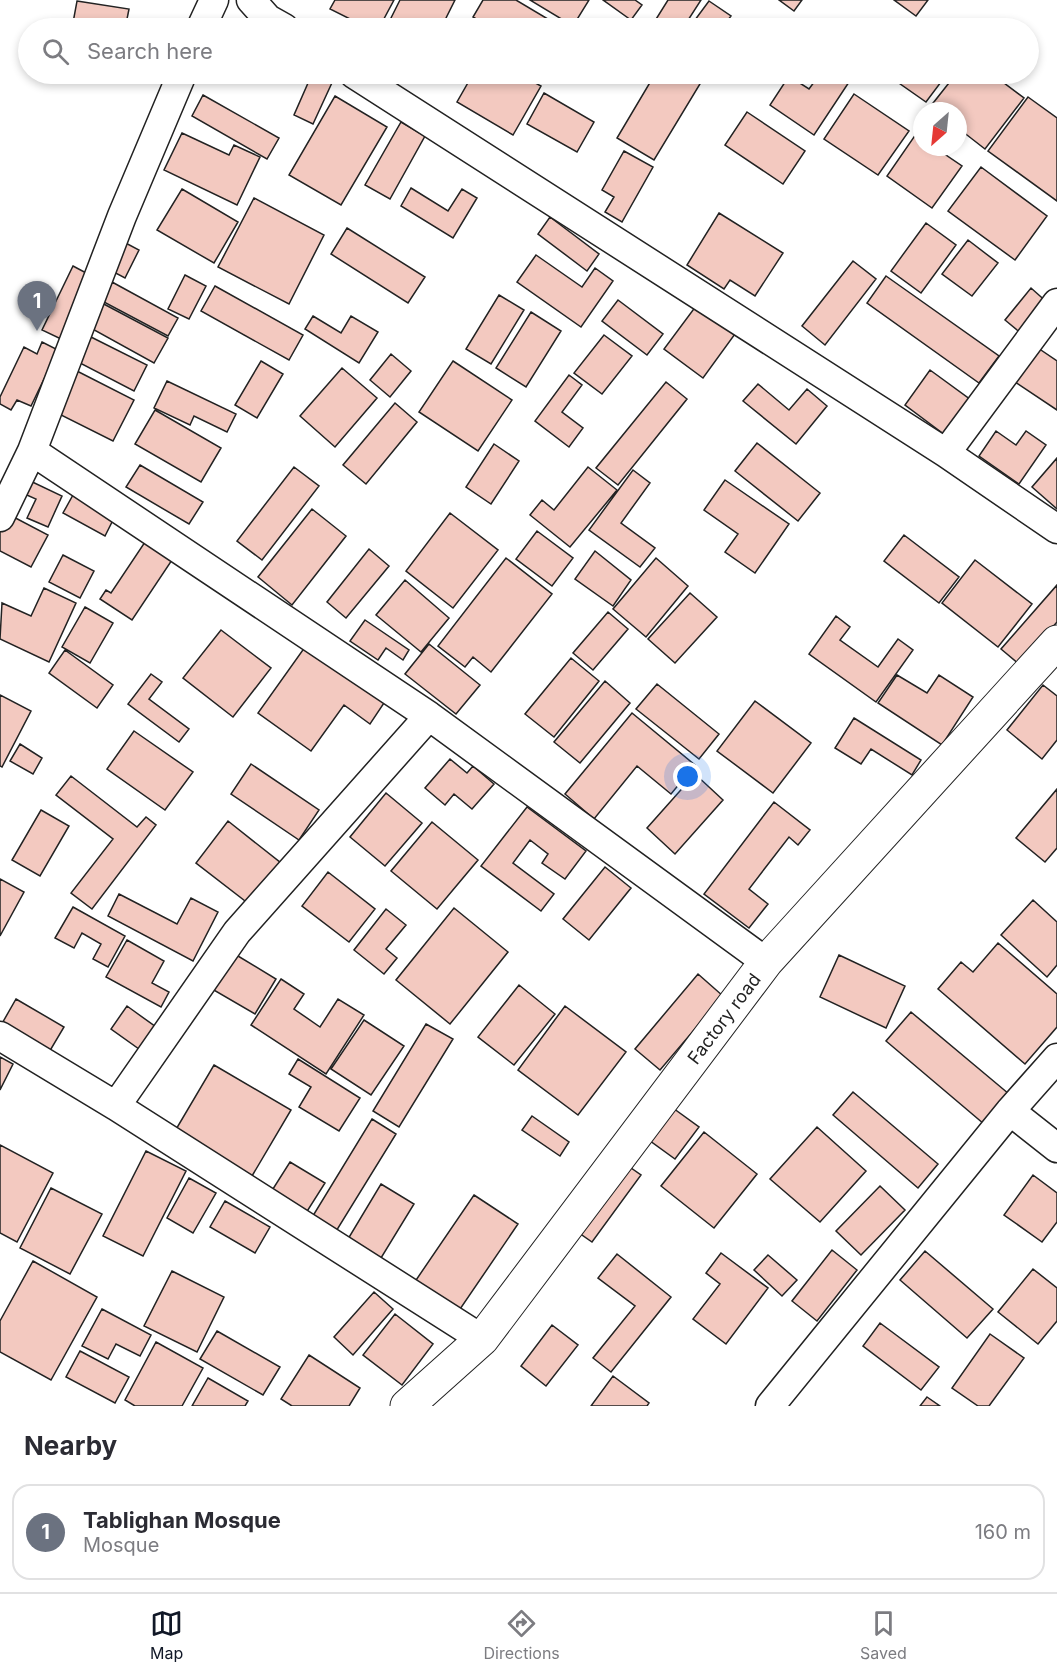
<!DOCTYPE html>
<html lang="en">
<head>
<meta charset="utf-8">
<style>
  :root { --surface:#fff; --page:#f7f7f7; --text:#2b2b33; --muted:#7c7c81; --line:#e1e1e2; --accent:#111827 }
  body { margin:0; font-family:Inter,sans-serif; background:var(--page); color:var(--text) }
  .compass { position:absolute; left:913px; top:102px; width:54px; height:54px; border-radius:50%; background:var(--surface); box-shadow:0 3px 9px #0003; rotate:207deg }
  .you { position:absolute; left:688px; top:777px; width:21px; height:21px; margin:-15px; border:4px solid #fff; border-radius:50%; background:#1a73e8; box-shadow:0 0 0 9px #1a73e833 }
  .badge { display:grid; place-items:center; width:39px; height:39px; border-radius:50%; background:var(--accent); color:#fff; font-size:20px; font-weight:700 }
  .pin { position:absolute; translate:-50% -50px; filter:drop-shadow(0 2px 3px #0008) }
  .pin::after { content:''; position:absolute; top:32px; width:21px; height:18px; background:inherit; clip-path:polygon(0 0,100% 0,50% 100%) }
  .list { margin:0; padding:0; list-style:none }
  h2 { display:flex; justify-content:space-between; align-items:center; height:78px; margin:0; padding:0 24px; font-size:26px }
  h2 small { font-size:20px; font-weight:400; color:var(--muted) }
  .list li { display:grid; grid-template-columns:39px 1fr auto; gap:18px; align-items:center; box-sizing:border-box; height:96px; margin:0 12px 12px; padding:0 12px; border:2px solid var(--line); border-radius:18px }
  .list b { display:block; font-size:22px; white-space:nowrap }
  .list p { margin:0; font-size:20px; white-space:nowrap; color:var(--muted) }
  .list em { font-size:20px; font-style:normal; color:var(--muted) }
  .icon { flex:none; width:33px; height:33px; fill:none; stroke:currentColor; stroke-width:2; stroke-linecap:round; stroke-linejoin:round }
  .map { position:relative; flex:none; width:1057px; height:1406px; overflow:hidden }
  .search { position:absolute; background:var(--surface); box-shadow:0 3px 9px #0003; left:18px; right:18px; top:18px; height:66px; display:flex; align-items:center; gap:15px; box-sizing:border-box; padding:0 21px; border-radius:33px; color:var(--muted); font-size:22px }
  .sheet { height:186px; background:var(--surface) }
  nav { display:flex; justify-content:space-around; align-items:center; box-sizing:border-box; height:84px; border-top:2px solid var(--line); background:var(--surface); font-size:16px; color:var(--muted) }
  nav a { display:grid; justify-items:center; gap:3px }
  nav .on { color:var(--accent) }
  .map>svg:first-child { display:block }
  .building { fill:#f3c9c0; stroke:#222; stroke-width:1.5 }
  .lines { fill:none; stroke-linecap:round; stroke-linejoin:round }
  .street-casing { stroke:#222; stroke-width:31 }
  .secondary-casing { stroke:#222; stroke-width:35 }
  .street { stroke:#fff; stroke-width:28 }
  .secondary { stroke:#fff; stroke-width:33 }
  .labels { text-anchor:middle; dominant-baseline:central; stroke-width:4.5; stroke-linejoin:round; paint-order:stroke }
  .street-label { font-size:18px; fill:#222; stroke:#fff }
</style>
</head>
<body>
<div class="map">
<svg width="1057" height="1406" viewBox="0 0 1057 1406">
  <rect width="100%" height="100%" fill="#fff"/>
  <path class="building" d="M 335,0 L 394,0 L 379,28 L 368,28 L 330,9 Z
    M 400,0 L 455,0 L 441,28 L 386,28 Z
    M 483,0 L 516,0 L 563,28 L 491,28 L 473,17 Z
    M 530,0 L 589,0 L 573,26 Z
    M 603,0 L 635,0 L 642,5 L 631,20 Z
    M 668,0 L 701,0 L 683,28 L 661,28 L 653,24 Z
    M 779,0 L 802,0 L 794,11 Z
    M 894,0 L 928,0 L 916,16 Z
    M 77,1 L 129,9 L 126,24 L 135,25 L 134,28 L 72,28 Z
    M 709,1 L 731,16 L 722,28 L 689,28 Z
    M 846,19 L 861,28 L 840,28 Z
    M 913,22 L 922,28 L 909,28 Z
    M 312,74 L 336,74 L 313,124 L 294,115 Z
    M 473,74 L 519,74 L 541,86 L 513,135 L 457,102 Z
    M 655,74 L 706,74 L 654,160 L 617,138 Z
    M 820,74 L 849,74 L 853,76 L 814,135 L 770,105 L 789,76 L 809,89 Z
    M 886,74 L 947,74 L 926,102 Z
    M 956,74 L 992,74 L 1024,98 L 985,149 L 958,128 L 958,111 L 935,111 L 930,107 Z
    M 544,93 L 594,122 L 577,152 L 527,124 Z
    M 854,94 L 909,131 L 878,175 L 824,139 Z
    M 203,95 L 279,138 L 267,159 L 192,116 Z
    M 335,96 L 387,127 L 341,205 L 289,175 Z
    M 1028,97 L 1057,118 L 1057,201 L 988,151 Z
    M 747,112 L 805,151 L 783,184 L 725,145 Z
    M 401,122 L 425,136 L 390,199 L 365,185 Z
    M 182,133 L 229,155 L 234,145 L 260,157 L 237,205 L 164,170 Z
    M 916,134 L 922,139 L 922,147 L 934,147 L 962,166 L 932,208 L 887,176 Z
    M 624,151 L 653,167 L 622,222 L 605,212 L 614,197 L 602,190 Z
    M 981,167 L 1047,216 L 1015,260 L 948,211 Z
    M 411,188 L 448,211 L 462,189 L 477,198 L 453,238 L 401,206 Z
    M 182,189 L 238,222 L 214,263 L 157,230 Z
    M 254,198 L 324,235 L 289,304 L 218,267 Z
    M 719,213 L 783,253 L 755,296 L 730,280 L 724,289 L 687,265 Z
    M 550,217 L 599,254 L 587,271 L 538,234 Z
    M 926,223 L 956,245 L 921,293 L 891,271 Z
    M 347,228 L 425,277 L 408,303 L 331,254 Z
    M 120,240 L 139,250 L 125,278 L 106,268 Z
    M 968,240 L 998,263 L 972,296 L 942,274 Z
    M 536,255 L 582,287 L 595,268 L 613,281 L 581,327 L 517,282 Z
    M 853,261 L 876,279 L 825,345 L 802,326 Z
    M 73,266 L 92,276 L 61,339 L 42,330 Z
    M 185,275 L 206,286 L 189,319 L 168,309 Z
    M 886,276 L 999,356 L 979,383 L 867,303 Z
    M 112,282 L 178,318 L 168,336 L 102,301 Z
    M 215,286 L 303,335 L 289,360 L 201,311 Z
    M 1031,288 L 1049,304 L 1023,335 L 1005,320 Z
    M 499,295 L 524,310 L 491,364 L 466,349 Z
    M 618,300 L 663,334 L 647,355 L 602,321 Z
    M 100,302 L 168,338 L 154,363 L 87,326 Z
    M 696,306 L 735,334 L 703,378 L 664,349 Z
    M 531,312 L 561,331 L 526,387 L 496,368 Z
    M 313,316 L 341,333 L 351,316 L 378,332 L 359,363 L 305,329 Z
    M 604,335 L 632,356 L 602,394 L 574,373 Z
    M 91,337 L 147,365 L 134,391 L 78,362 Z
    M 42,342 L 58,350 L 31,406 L 17,400 L 11,410 L 0,404 L 0,397 L 24,347 L 37,354 Z
    M 1035,346 L 1057,361 L 1057,410 L 1012,380 Z
    M 391,354 L 411,371 L 390,397 L 370,380 Z
    M 261,361 L 283,374 L 257,418 L 235,405 Z
    M 453,361 L 512,400 L 478,451 L 419,412 Z
    M 342,368 L 377,398 L 335,447 L 300,416 Z
    M 73,369 L 134,400 L 113,441 L 53,411 Z
    M 930,370 L 971,400 L 945,435 L 905,405 Z
    M 569,375 L 582,385 L 562,412 L 583,428 L 569,447 L 535,421 Z
    M 167,381 L 236,414 L 227,432 L 194,416 L 190,425 L 154,408 Z
    M 666,382 L 687,399 L 618,485 L 596,468 Z
    M 758,384 L 789,410 L 807,389 L 827,406 L 796,444 L 743,401 Z
    M 395,403 L 417,422 L 366,484 L 343,465 Z
    M 155,410 L 221,448 L 201,482 L 135,444 Z
    M 996,431 L 1016,445 L 1026,431 L 1046,445 L 1019,484 L 979,456 Z
    M 757,443 L 820,493 L 798,521 L 735,471 Z
    M 494,444 L 519,461 L 491,504 L 466,487 Z
    M 1057,458 L 1057,509 L 1032,487 Z
    M 140,465 L 203,502 L 189,524 L 126,487 Z
    M 294,467 L 319,486 L 262,560 L 237,541 Z
    M 588,467 L 617,490 L 570,547 L 530,515 L 542,500 L 554,510 Z
    M 633,470 L 650,483 L 621,523 L 655,548 L 640,567 L 589,530 Z
    M 24,478 L 62,496 L 48,527 L 27,518 L 36,499 L 18,491 Z
    M 725,480 L 789,524 L 755,573 L 725,552 L 738,534 L 704,510 Z
    M 73,495 L 114,518 L 105,536 L 63,513 Z
    M 312,509 L 346,536 L 292,605 L 258,577 Z
    M 6,513 L 48,535 L 31,567 L 0,551 L 0,524 Z
    M 450,513 L 498,550 L 453,608 L 406,571 Z
    M 537,531 L 573,558 L 552,586 L 516,559 Z
    M 904,535 L 959,577 L 939,603 L 884,561 Z
    M 147,539 L 174,557 L 132,620 L 100,599 L 106,590 L 111,593 Z
    M 369,549 L 389,566 L 346,618 L 327,602 Z
    M 595,551 L 631,580 L 613,606 L 575,579 Z
    M 63,555 L 94,571 L 80,598 L 49,582 Z
    M 506,558 L 552,594 L 491,672 L 473,657 L 465,667 L 438,646 Z
    M 656,558 L 688,586 L 646,637 L 613,609 Z
    M 975,560 L 1032,604 L 998,647 L 942,603 Z
    M 405,580 L 449,618 L 421,652 L 376,615 Z
    M 1057,585 L 1057,622 L 1020,665 L 1001,649 Z
    M 44,588 L 76,603 L 49,662 L 0,639 L 2,603 L 31,616 Z
    M 690,593 L 717,617 L 675,663 L 648,639 Z
    M 85,607 L 113,623 L 90,663 L 62,647 Z
    M 608,612 L 628,629 L 593,670 L 573,653 Z
    M 836,616 L 850,627 L 840,640 L 878,667 L 898,639 L 913,650 L 876,702 L 809,654 Z
    M 365,620 L 409,650 L 403,660 L 386,648 L 378,660 L 350,641 Z
    M 221,630 L 271,668 L 233,717 L 183,678 Z
    M 429,644 L 480,685 L 456,714 L 405,674 Z
    M 305,647 L 384,703 L 370,724 L 344,705 L 311,751 L 258,713 Z
    M 65,650 L 113,685 L 97,708 L 49,673 Z
    M 571,658 L 599,681 L 554,737 L 525,714 Z
    M 151,674 L 162,682 L 149,699 L 189,729 L 179,742 L 128,704 Z
    M 897,675 L 927,693 L 939,675 L 973,697 L 942,745 L 878,703 Z
    M 605,681 L 630,703 L 580,763 L 554,742 Z
    M 657,684 L 719,734 L 699,759 L 636,709 Z
    M 1043,685 L 1057,696 L 1057,740 L 1042,759 L 1007,730 Z
    M 0,695 L 31,711 L 2,767 L 0,766 Z
    M 755,701 L 811,743 L 773,793 L 717,751 Z
    M 632,713 L 695,765 L 671,794 L 637,766 L 594,819 L 565,794 Z
    M 854,718 L 921,760 L 912,775 L 871,749 L 861,764 L 835,748 Z
    M 134,731 L 193,772 L 165,810 L 107,769 Z
    M 20,744 L 42,758 L 33,774 L 10,761 Z
    M 450,759 L 467,773 L 473,766 L 494,784 L 472,809 L 454,794 L 445,805 L 425,788 Z
    M 251,764 L 319,810 L 299,840 L 231,794 Z
    M 695,774 L 723,800 L 675,854 L 647,828 Z
    M 71,776 L 137,827 L 146,817 L 156,825 L 92,909 L 71,893 L 113,839 L 56,795 Z
    M 1057,789 L 1057,848 L 1045,862 L 1016,838 Z
    M 386,793 L 422,823 L 385,866 L 350,837 Z
    M 774,802 L 810,830 L 798,845 L 789,837 L 749,889 L 768,904 L 749,928 L 704,894 Z
    M 527,807 L 586,851 L 565,879 L 542,863 L 548,854 L 530,840 L 513,863 L 554,894 L 541,911 L 481,866 Z
    M 41,810 L 69,826 L 40,876 L 12,860 Z
    M 228,821 L 281,863 L 249,904 L 196,863 Z
    M 432,822 L 478,860 L 437,909 L 391,871 Z
    M 605,867 L 631,888 L 589,940 L 563,919 Z
    M 328,872 L 375,909 L 349,942 L 302,906 Z
    M 0,879 L 24,892 L 0,936 Z
    M 119,894 L 177,924 L 191,898 L 218,912 L 193,961 L 108,916 Z
    M 1033,900 L 1057,922 L 1057,965 L 1047,977 L 1001,935 Z
    M 73,907 L 125,936 L 108,967 L 93,959 L 101,944 L 82,933 L 74,948 L 55,938 Z
    M 454,908 L 508,952 L 450,1024 L 396,980 Z
    M 386,909 L 406,925 L 386,949 L 397,958 L 384,974 L 354,950 Z
    M 127,940 L 164,961 L 152,983 L 169,992 L 161,1007 L 106,977 Z
    M 998,943 L 1057,994 L 1057,1027 L 1025,1064 L 938,989 L 961,962 L 973,972 Z
    M 233,953 L 276,979 L 255,1014 L 212,989 Z
    M 839,955 L 905,986 L 886,1028 L 820,997 Z
    M 698,974 L 723,996 L 660,1070 L 635,1049 Z
    M 281,979 L 304,994 L 294,1009 L 320,1027 L 338,999 L 364,1015 L 326,1074 L 251,1025 Z
    M 519,985 L 555,1014 L 514,1065 L 478,1037 Z
    M 16,999 L 64,1027 L 48,1054 L 0,1027 Z
    M 127,1006 L 156,1027 L 139,1049 L 111,1029 Z
    M 565,1006 L 626,1052 L 578,1115 L 518,1070 Z
    M 911,1012 L 1009,1094 L 984,1124 L 886,1041 Z
    M 364,1020 L 404,1046 L 371,1095 L 331,1069 Z
    M 426,1024 L 453,1039 L 399,1127 L 373,1111 Z
    M 0,1057 L 13,1064 L 0,1090 Z
    M 298,1059 L 360,1098 L 339,1131 L 299,1107 L 311,1087 L 289,1074 Z
    M 214,1065 L 291,1110 L 252,1176 L 175,1131 Z
    M 853,1092 L 938,1164 L 918,1188 L 833,1115 Z
    M 666,1103 L 699,1127 L 675,1159 L 642,1135 Z
    M 532,1116 L 569,1142 L 560,1156 L 522,1130 Z
    M 372,1119 L 396,1134 L 335,1233 L 311,1219 Z
    M 817,1127 L 866,1171 L 820,1222 L 770,1179 Z
    M 704,1132 L 757,1174 L 714,1228 L 661,1186 Z
    M 0,1145 L 53,1173 L 17,1242 L 0,1233 Z
    M 146,1151 L 186,1171 L 143,1256 L 103,1236 Z
    M 621,1161 L 641,1175 L 592,1242 L 572,1228 Z
    M 290,1162 L 325,1183 L 306,1213 L 271,1192 Z
    M 1033,1175 L 1057,1193 L 1057,1222 L 1042,1242 L 1004,1215 Z
    M 189,1178 L 216,1193 L 193,1233 L 167,1218 Z
    M 381,1184 L 414,1204 L 381,1258 L 348,1239 Z
    M 880,1186 L 905,1210 L 861,1255 L 836,1231 Z
    M 51,1188 L 102,1214 L 70,1274 L 20,1248 Z
    M 474,1195 L 518,1224 L 456,1315 L 412,1286 Z
    M 225,1201 L 270,1227 L 255,1253 L 210,1227 Z
    M 832,1250 L 857,1270 L 817,1321 L 792,1301 Z
    M 925,1251 L 993,1309 L 967,1338 L 900,1280 Z
    M 721,1253 L 768,1288 L 726,1344 L 693,1319 L 720,1284 L 706,1273 Z
    M 617,1254 L 671,1297 L 611,1372 L 593,1358 L 635,1306 L 598,1278 Z
    M 768,1255 L 797,1280 L 782,1296 L 754,1270 Z
    M 33,1261 L 97,1297 L 51,1380 L 0,1352 L 0,1321 Z
    M 1033,1269 L 1057,1288 L 1057,1321 L 1038,1344 L 998,1312 Z
    M 172,1271 L 224,1297 L 197,1352 L 144,1326 Z
    M 374,1292 L 393,1309 L 353,1355 L 334,1337 Z
    M 102,1309 L 151,1335 L 140,1356 L 116,1344 L 108,1359 L 82,1346 Z
    M 395,1314 L 433,1344 L 402,1385 L 363,1355 Z
    M 880,1323 L 939,1367 L 921,1390 L 863,1346 Z
    M 552,1325 L 578,1345 L 546,1386 L 521,1366 Z
    M 217,1331 L 280,1367 L 263,1395 L 200,1359 Z
    M 990,1334 L 1024,1358 L 989,1406 L 978,1406 L 952,1388 Z
    M 156,1342 L 203,1368 L 182,1406 L 135,1406 L 125,1400 Z
    M 80,1351 L 129,1377 L 115,1403 L 66,1377 Z
    M 309,1355 L 360,1388 L 349,1406 L 292,1406 L 281,1399 Z
    M 613,1376 L 649,1403 L 647,1406 L 591,1406 Z
    M 208,1378 L 248,1401 L 245,1406 L 192,1406 Z
    M 927,1397 L 940,1406 L 920,1406 Z"/>
  <g class="lines">
    <defs>
      <path id="street" d="M 251,0 L 268,19 L 284,28
        M 201,28 L 214,0
        M 354,74 L 946,453 L 1057,529
        M 32,451 L 429,716 L 766,962
        M 946,453 L 1057,303
        M 0,517 L 32,451 L 122,216 L 182,74
        M 0,1036 L 116,1106 L 482,1339
        M 116,1106 L 237,932 L 429,716
        M 1010,1111 L 1057,1148
        M 770,1406 L 1010,1111 L 1057,1058"/>
      <g id="secondary">
        <path id="s1" d="M 407,1406 L 482,1339 L 766,962 L 1057,642"/>
      </g>
    </defs>
    <use href="#street" class="street-casing"/>
    <use href="#secondary" class="secondary-casing"/>
    <use href="#street" class="street"/>
    <use href="#secondary" class="secondary"/>
  </g>
  <g class="labels">
    <g class="street-label">
      <text stroke="none"><textPath href="#s1" startOffset="502">Factory road</textPath></text>
    </g>
  </g>
</svg>
<svg class="compass" viewBox="-18 -18 36 36"><path d="M0-13l5 13h-10z" fill="#e53935"/><path d="M0 13l5-13h-10z" fill="#7c7c81"/></svg>
<div class="you"></div>
<div class="pin badge" style="left:37px;top:331px;background:#6b7280">1</div>
<div class="search"><svg class="icon" aria-label="search" viewBox="0 0 24 24"><circle cx="10" cy="10" r="6"/><path d="M15 15l6 6"/></svg>Search here</div>
</div>
<section class="sheet">
<h2>Nearby<small></small></h2>
<ul class="list">
<li><span class="badge" style="background:#6b7280">1</span><div><b>Tablighan Mosque</b><p>Mosque</p></div><em>160 m</em></li>
</ul>
</section>
<nav>
<a class="on"><svg class="icon" aria-label="map" viewBox="0 0 24 24"><path d="M3 6l6-2 6 2 6-2v14l-6 2-6-2-6 2zM9 4v14M15 6v14"/></svg>Map</a>
<a><svg class="icon" aria-label="directions" viewBox="0 0 24 24"><path d="M12 3l9 9-9 9-9-9zM9 14v-3h6M13 9l2 2-2 2"/></svg>Directions</a>
<a><svg class="icon" aria-label="saved" viewBox="0 0 24 24"><path d="M7 4h10v16l-5-4-5 4z"/></svg>Saved</a>
</nav>
</body>
</html>
